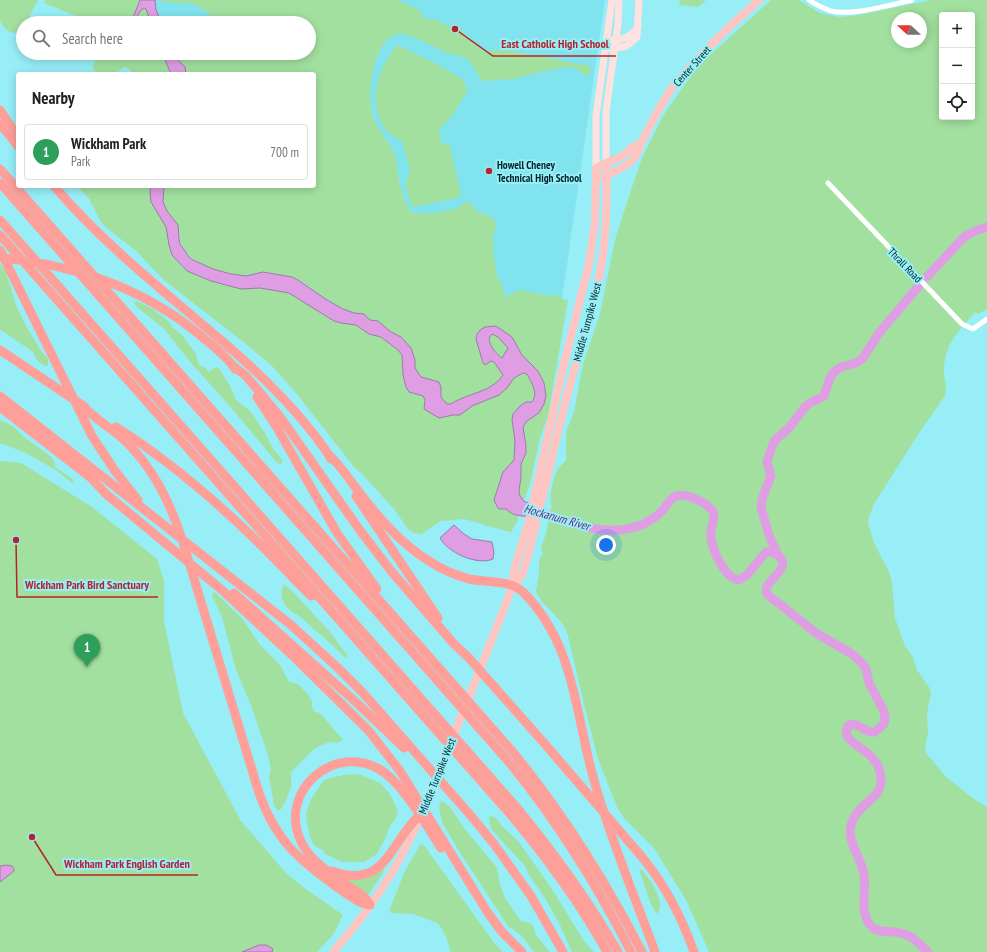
<!DOCTYPE html>
<html lang="en">
<head>
<meta charset="utf-8">
<style>
  :root { --surface:#fff; --page:#f2f2f2; --text:#202124; --muted:#757577; --line:#e0e0e0; --accent:#0b8043 }
  body { margin:0; font-family:"PT Sans Narrow",sans-serif; background:var(--page); color:var(--text) }
  .controls { position:absolute; right:12px; top:12px; display:grid; overflow:hidden; border-radius:4px; box-shadow:0 2px 10px #0003 }
  .controls button { width:36px; height:36px; display:grid; place-items:center; padding:0; border:0; border-bottom:1px solid var(--line); background:var(--surface); color:var(--text); font:20px sans-serif }
  .compass { position:absolute; left:891px; top:12px; width:36px; height:36px; border-radius:50%; background:var(--surface); box-shadow:0 2px 10px #0003; rotate:291deg }
  .you { position:absolute; left:606px; top:545px; width:14px; height:14px; margin:-10px; border:3px solid #fff; border-radius:50%; background:#1a73e8; box-shadow:0 0 0 6px #1a73e833 }
  .badge { display:grid; place-items:center; width:26px; height:26px; border-radius:50%; background:var(--accent); color:#fff; font-size:13px; font-weight:700 }
  .pin { position:absolute; translate:-50% -33px; filter:drop-shadow(0 1px 2px #0008) }
  .pin::after { content:''; position:absolute; top:21px; width:14px; height:12px; background:inherit; clip-path:polygon(0 0,100% 0,50% 100%) }
  .list { margin:0; padding:0; list-style:none }
  h2 { display:flex; justify-content:space-between; align-items:center; height:52px; margin:0; padding:0 16px; font-size:17px }
  h2 small { font-size:13px; font-weight:400; color:var(--muted) }
  .list li { display:grid; grid-template-columns:26px 1fr auto; gap:12px; align-items:center; box-sizing:border-box; height:56px; margin:0 8px 8px; padding:0 8px; border:1px solid var(--line); border-radius:4px }
  .list b { display:block; font-size:15px; white-space:nowrap }
  .list p { margin:0; font-size:13px; white-space:nowrap; color:var(--muted) }
  .list em { font-size:13px; font-style:normal; color:var(--muted) }
  .icon { flex:none; width:22px; height:22px; fill:none; stroke:currentColor; stroke-width:2; stroke-linecap:round; stroke-linejoin:round }
  .map { position:relative; flex:none; width:987px; height:952px; overflow:hidden }
  .search { position:absolute; background:var(--surface); box-shadow:0 2px 10px #0003; left:16px; top:16px; width:300px; height:44px; display:flex; align-items:center; gap:10px; box-sizing:border-box; padding:0 14px; border-radius:22px; color:var(--muted); font-size:15px }
  .panel { position:absolute; background:var(--surface); box-shadow:0 2px 10px #0003; left:16px; top:72px; width:300px; height:116px; border-radius:4px }
  .map>svg:first-child { display:block }
  .built { fill:#80e3ed }
  .green { fill:#a2e0a0; fill-rule:evenodd }
  .water { fill:#df9ee4; stroke:#9c7aac; fill-rule:evenodd }
  .lines { fill:none; stroke-linecap:round; stroke-linejoin:round }
  .river { stroke:#df9ee4; stroke-width:9 }
  .street { stroke:#fff; stroke-width:5 }
  .secondary { stroke:#ffe2e0; stroke-width:7 }
  .primary { stroke:#fec5c2; stroke-width:8 }
  .highway { stroke:#fe9f99; stroke-width:9 }
  .poi-dot { fill:#b4232c; stroke:#97eef7; stroke-width:1.5 }
  .labels { text-anchor:middle; dominant-baseline:central; stroke-width:4; stroke-linejoin:round; paint-order:stroke }
  .street-label { font-size:11px; fill:#002528; stroke:#97eef7 }
  .poi-label { font-size:11px; font-weight:bold; fill:#002528; stroke:#97eef7; text-anchor:start }
  .water-label { font-size:12px; font-style:italic; fill:#73287a; stroke:#97eef7 }
  .leader { fill:none; stroke:#b4232c; stroke-width:1.5 }
  .callout-dot { fill:#b4232c; stroke:#97eef7; stroke-width:1.5 }
  .callout-label { font-size:12px; text-anchor:middle; font-weight:bold; fill:#b4232c; stroke:#97eef7; stroke-width:4; stroke-linejoin:round; paint-order:stroke }
</style>
</head>
<body>
<div class="map">
<svg width="987" height="952" viewBox="0 0 987 952">
  <rect width="100%" height="100%" fill="#97eef7"/>
  <path class="built" d="M 149,0 L 605,0 L 562,299 L 520,291 L 504,297 L 504,290 L 497,275 L 493,250 L 493,236 L 496,226 L 495,221 L 488,216 L 477,211 L 470,203 L 455,209 L 433,213 L 415,213 L 409,210 L 401,190 L 395,156 L 390,145 L 376,125 L 370,105 L 370,92 L 372,72 L 380,50 L 384,43 L 309,23 L 214,23 L 153,16 Z"/>
  <path class="green" d="M 0,0 L 38,0 L 30,15 L 28,23 L 23,23 L 23,32 C 14,36 3,30 0,20 C 0,14 0,6 0,0 Z
    M 45,0 L 149,0 L 153,16 L 214,23 L 93,23 L 44,3 Z
    M 159,0 L 397,0 L 416,8 L 420,11 L 425,19 L 437,20 L 446,25 L 461,29 L 472,42 L 486,51 L 511,50 L 526,54 L 547,57 L 577,64 L 587,65 L 590,67 L 591,72 L 587,77 L 576,68 L 566,67 L 536,73 L 514,79 L 483,81 C 476,76 475,65 468,60 C 462,55 452,55 445,52 C 435,47 409,33 400,34 C 373,35 367,94 372,113 C 376,129 388,139 394,153 C 398,161 397,171 399,180 C 401,190 405,202 410,211 L 415,213 L 433,213 L 455,209 L 466,202 L 469,202 L 477,211 L 491,217 L 495,221 L 496,226 L 493,236 L 493,250 L 497,275 L 504,290 L 504,297 L 520,290 L 548,296 L 559,295 L 562,299 L 568,300 L 548,416 L 540,438 L 530,484 L 518,516 L 518,520 L 511,532 L 488,526 L 485,526 L 482,524 L 464,519 L 441,521 L 421,534 L 414,533 L 408,529 L 394,509 L 362,474 L 354,467 L 296,393 L 272,366 L 246,344 L 165,281 L 136,251 L 108,229 L 101,222 L 88,197 L 76,186 L 151,186 L 150,192 L 162,201 L 164,186 L 314,186 L 314,74 L 133,74 C 124,61 122,71 114,74 C 109,75 100,73 94,71 C 91,65 97,58 100,53 L 309,53 L 309,23 L 214,23 C 211,11 196,3 184,3 C 176,2 167,4 159,0 ZM 179,230 C 178,263 218,274 244,276 C 249,276 254,274 259,273 C 261,272 289,276 292,277 C 304,281 315,292 325,299 C 331,303 337,306 344,309 L 320,303 L 259,281 L 183,268 C 172,254 171,253 168,236 Z
    M 680,0 L 706,0 L 698,7 L 679,5 Z
    M 771,0 L 799,0 L 820,13 L 839,17 L 859,15 L 931,0 L 987,0 L 987,309 L 978,314 L 975,312 C 959,332 946,341 944,368 C 943,379 948,384 945,396 L 921,430 L 874,504 L 869,517 L 868,523 L 874,543 L 890,574 L 892,584 L 895,618 L 905,646 L 913,657 L 917,670 L 929,687 L 931,693 L 927,713 L 928,733 L 925,746 L 926,753 L 946,777 L 974,799 L 987,807 L 987,952 L 709,952 L 686,900 L 654,848 L 624,818 L 617,807 L 598,759 L 585,708 L 567,632 C 560,616 544,608 536,592 C 537,586 538,579 539,572 C 540,566 537,558 543,554 L 541,547 L 546,534 L 550,510 L 552,507 C 548,500 553,476 558,469 C 560,465 564,463 566,460 L 566,432 L 574,412 L 583,364 L 600,314 L 616,236 L 635,178 L 643,156 L 663,116 L 690,77 L 701,63 ZM 942,15 L 972,15 L 972,117 L 942,117 ZM 897,18 L 921,18 L 921,42 L 897,42 Z
    M 397,45 L 437,64 L 464,80 L 467,92 L 452,115 L 439,131 L 442,145 L 449,143 L 461,194 L 458,198 L 412,207 L 405,184 L 410,171 L 402,141 C 398,139 393,136 389,133 C 371,115 373,84 385,63 C 388,57 393,51 397,45 Z
    M 0,264 L 5,270 L 16,305 L 25,324 L 41,351 L 48,359 L 48,366 L 43,365 L 36,359 L 33,352 L 10,336 L 0,330 Z
    M 136,301 L 151,308 L 168,321 L 173,328 L 182,335 L 196,354 L 199,365 L 205,368 L 209,372 L 216,367 L 219,368 L 230,386 L 236,400 L 250,411 L 265,433 L 273,449 L 280,457 L 283,462 L 281,464 L 277,463 L 273,458 L 234,411 L 192,364 L 164,329 L 135,305 L 134,302 Z
    M 0,420 L 14,427 L 24,437 L 51,457 L 54,461 L 55,467 L 71,478 L 74,482 L 72,483 L 57,471 L 26,453 L 0,443 Z
    M 0,461 L 21,463 L 92,507 L 157,559 L 164,581 L 164,621 L 183,713 L 241,821 L 286,873 L 303,887 L 343,915 L 333,935 L 317,952 L 0,952 Z
    M 283,585 L 286,586 L 295,594 L 330,632 L 347,655 L 347,658 L 345,658 C 338,649 330,644 322,636 C 315,631 310,625 303,619 C 297,613 288,612 284,603 C 281,597 281,591 283,585 Z
    M 214,592 L 217,594 L 244,621 L 260,645 L 280,665 L 289,682 L 298,684 L 307,693 L 312,701 L 312,707 L 314,711 L 321,714 L 342,739 L 342,741 L 337,743 L 329,742 L 315,748 L 292,771 C 290,776 292,782 291,787 C 290,791 283,808 280,810 L 277,810 L 274,805 L 271,787 L 269,776 L 271,770 L 268,755 L 252,708 L 236,670 L 222,617 L 212,596 Z
    M 359,774 L 380,783 L 390,794 L 398,811 L 396,818 L 390,826 L 384,841 L 377,854 L 364,862 L 342,862 L 325,854 L 322,850 L 314,845 L 311,839 L 307,823 L 306,813 L 311,799 L 324,780 L 329,778 L 344,775 Z
    M 442,801 L 450,807 L 464,828 L 497,868 L 500,885 L 505,898 L 521,921 L 532,924 L 534,928 L 536,935 L 550,952 L 534,952 L 521,935 L 508,926 L 459,851 L 442,822 L 439,808 L 440,804 Z
    M 490,816 L 496,818 L 500,824 L 518,841 L 550,886 L 584,941 L 594,952 L 572,952 L 560,925 L 545,898 L 528,874 L 526,867 L 491,829 L 489,819 Z
    M 423,844 L 495,944 L 503,952 L 451,952 C 448,943 445,930 437,923 L 413,914 L 391,913 L 390,909 L 404,873 L 420,845 Z
    M 382,869 L 384,870 L 383,873 L 368,895 L 365,894 L 345,880 Z
    M 639,870 L 642,870 C 650,879 667,903 657,914 C 648,902 645,884 639,870 Z"/>
  <path class="water" d="M 140,0 L 155,0 L 156,10 L 162,23 L 151,23 L 146,9 L 144,8 L 140,11 L 134,23 L 131,23 Z
    M 162,53 L 174,53 L 178,60 L 185,67 L 186,74 L 171,74 Z
    M 151,186 L 164,186 L 163,202 L 167,211 L 178,225 L 179,239 L 180,244 L 189,257 L 193,260 L 213,269 L 231,274 L 246,276 L 263,272 L 292,277 L 298,280 L 327,300 L 343,309 L 354,313 L 364,314 L 370,320 L 378,321 L 391,332 L 401,337 L 411,348 L 415,360 L 415,368 L 421,377 L 439,382 L 441,387 L 441,397 L 447,404 L 451,404 C 467,393 491,393 503,375 L 494,362 L 491,361 L 485,365 L 483,363 L 476,339 L 477,334 L 480,330 L 485,327 L 496,326 L 512,337 L 522,355 L 538,371 L 544,383 L 546,396 L 544,404 L 539,413 L 527,421 L 523,427 L 526,446 L 526,453 L 521,464 L 521,477 L 519,491 L 520,496 L 524,501 L 533,505 L 530,517 C 520,515 514,517 506,509 L 499,509 L 497,506 L 494,500 L 503,472 L 514,460 L 515,441 L 512,419 L 513,414 L 520,406 L 526,402 L 532,402 C 539,393 531,382 527,374 L 523,373 L 514,378 L 507,388 L 499,395 L 472,406 L 460,415 L 453,415 L 439,418 L 424,409 L 425,400 L 423,396 L 409,392 L 406,387 L 403,375 L 402,355 L 398,350 L 381,337 L 369,334 L 356,325 L 341,323 L 334,321 L 289,293 L 260,288 L 241,289 L 211,281 L 187,271 L 172,255 L 169,245 L 166,227 L 151,202 L 150,192 ZM 492,334 L 498,337 L 508,348 L 502,358 C 496,354 484,340 492,334 Z
    M 454,525 L 464,534 L 472,539 L 492,542 L 494,552 L 493,559 C 477,566 447,552 440,538 Z
    M 7,865 L 12,866 L 14,869 L 13,872 L 0,882 L 0,866 Z
    M 259,945 L 266,945 L 273,949 L 272,952 L 242,952 Z"/>
  <g class="lines">
    <path class="river" d="M 927,277 L 964,237 L 975,231 L 987,227
      M 532,510 C 559,519 589,532 618,530 C 634,529 650,523 662,511 C 666,507 669,500 674,497 C 685,491 705,502 713,511 C 716,519 710,526 711,535 C 711,548 724,578 739,580 L 747,575 L 766,552 C 770,551 773,552 776,554 C 795,566 768,579 766,589 C 766,592 767,593 768,595 L 816,633 L 852,654 L 862,663 L 866,669 L 869,683 L 884,711 L 885,719 L 884,724 L 875,732 C 867,734 861,725 852,724 L 848,726 L 846,732 C 848,747 879,750 881,778 C 883,799 859,802 852,822 C 845,841 861,856 864,874 C 867,890 858,914 872,927 C 879,934 894,930 904,934 C 914,937 921,945 928,952
      M 778,555 L 769,535 L 761,508 L 763,496 L 771,476 L 767,462 L 770,452 L 775,440 L 789,428 L 805,407 L 810,403 L 824,396 L 830,378 L 834,372 L 841,367 L 856,363 L 863,358 L 879,333 L 918,287"/>
    <path class="street" d="M 809,0 C 816,5 823,8 831,11 C 852,16 890,5 912,0
      M 828,183 L 962,324 L 973,329 L 987,319"/>
    <path class="secondary" d="M 612,40 C 624,40 633,36 638,26
      M 611,49 L 627,46 L 637,37 L 639,0
      M 606,163 L 606,111 L 618,24 L 619,0
      M 596,168 L 596,116 L 612,0"/>
    <path class="primary" d="M 603,177 C 613,172 625,168 632,160 C 640,153 638,148 643,139 C 653,120 662,101 675,84 C 700,53 730,26 759,0
      M 513,586 L 522,575 L 528,555 C 542,502 553,449 567,396 C 579,349 596,302 603,254 C 607,224 607,194 606,163
      M 333,952 C 362,919 389,882 408,843 C 426,808 439,770 454,734 C 473,687 492,640 510,593 L 513,586 L 514,570 L 529,521 L 562,372 L 589,264 L 595,221 L 596,168 L 622,156 L 633,147 L 640,144"/>
    <path class="highway" d="M 0,110 L 18,137
      M 0,124 L 18,146
      M 0,169 L 512,751 C 563,813 605,880 642,952
      M 0,183 L 509,762 C 557,821 597,885 631,952
      M 54,186 C 100,240 155,284 209,330 C 245,360 279,391 308,427 C 316,437 325,448 331,459
      M 0,220 L 518,809 C 555,854 589,901 618,952
      M 0,235 L 511,815 C 547,858 580,903 607,952
      M 0,250 L 92,436 L 115,471 L 138,500
      M 0,257 L 50,265 L 78,272
      M 98,278 C 138,292 175,313 207,341 C 217,349 228,358 235,369
      M 0,350 L 85,407
      M 232,365 L 246,376 L 281,418 L 359,529 L 391,571 L 454,644 L 468,657 L 544,743 L 642,857 C 665,885 682,918 694,952
      M 0,396 L 291,625 L 337,667 L 363,693 L 472,817 L 494,844 L 531,896 L 563,952
      M 257,397 L 276,426 L 337,533 L 377,589
      M 81,404 C 92,417 108,426 121,437 C 152,465 169,500 182,539 L 259,793 C 276,841 298,859 338,888 C 348,894 358,904 370,905
      M 0,407 L 95,481
      M 116,427 C 167,459 216,501 260,544 C 277,561 294,579 311,596
      M 329,455 C 341,466 349,479 359,492 C 380,519 400,543 429,561 C 441,569 455,575 469,579 C 487,583 510,579 524,593 C 577,647 575,719 596,787 C 612,843 635,897 655,952
      M 90,477 L 106,494 L 222,590 L 293,656 L 368,730 L 400,771 L 488,913 L 502,932 L 522,952
      M 356,496 L 438,618
      M 234,593 L 358,704 L 404,748
      M 332,871 C 387,891 390,840 421,814
      M 370,905 C 366,897 358,892 350,887 C 330,872 306,860 298,834 C 283,787 336,744 379,769 C 402,782 426,825 441,848"/>
  </g>
  <circle class="poi-dot" cx="489" cy="171" r="4"/>
  <g class="labels">
    <g class="street-label">
      <text transform="translate(692 66) rotate(-48)">Center Street</text>
      <text transform="translate(905 265) rotate(46)">Thrall Road</text>
      <text transform="translate(587 322) rotate(-75)">Middle Turnpike West</text>
      <text transform="translate(437 776) rotate(-68)">Middle Turnpike West</text>
    </g>
    <g class="poi-label">
      <text x="497" y="165">Howell Cheney<tspan x="497" dy="13">Technical High School</tspan></text>
    </g>
    <g class="water-label">
      <text transform="translate(557 517) rotate(16)">Hockanum River</text>
    </g>
  </g>
  <path class="leader" d="M455 29L493 56H616M16 540L17 597H158M32 837L56 875H198"/>
  <g class="callout-dot">
    <circle cx="455" cy="29" r="4"/>
    <circle cx="16" cy="540" r="4"/>
    <circle cx="32" cy="837" r="4"/>
  </g>
  <g class="callout-label">
    <text x="555" y="48">East Catholic High School</text>
    <text x="87" y="589">Wickham Park Bird Sanctuary</text>
    <text x="127" y="868">Wickham Park English Garden</text>
  </g>
</svg>
<div class="controls">
<button>+</button>
<button>−</button>
<button><svg class="icon" aria-label="locate" viewBox="0 0 24 24"><circle cx="12" cy="12" r="6"/><path d="M12 2v4M12 18v4M2 12h4M18 12h4"/></svg></button>
</div>
<svg class="compass" viewBox="-18 -18 36 36"><path d="M0-13l5 13h-10z" fill="#e53935"/><path d="M0 13l5-13h-10z" fill="#757577"/></svg>
<div class="you"></div>
<div class="pin badge" style="left:87px;top:667px;background:#2e9e5b">1</div>
<div class="search"><svg class="icon" aria-label="search" viewBox="0 0 24 24"><circle cx="10" cy="10" r="6"/><path d="M15 15l6 6"/></svg>Search here</div>
<section class="panel">
<h2>Nearby<small></small></h2>
<ul class="list">
<li><span class="badge" style="background:#2e9e5b">1</span><div><b>Wickham Park</b><p>Park</p></div><em>700 m</em></li>
</ul>
</section>
</div>
</body>
</html>
